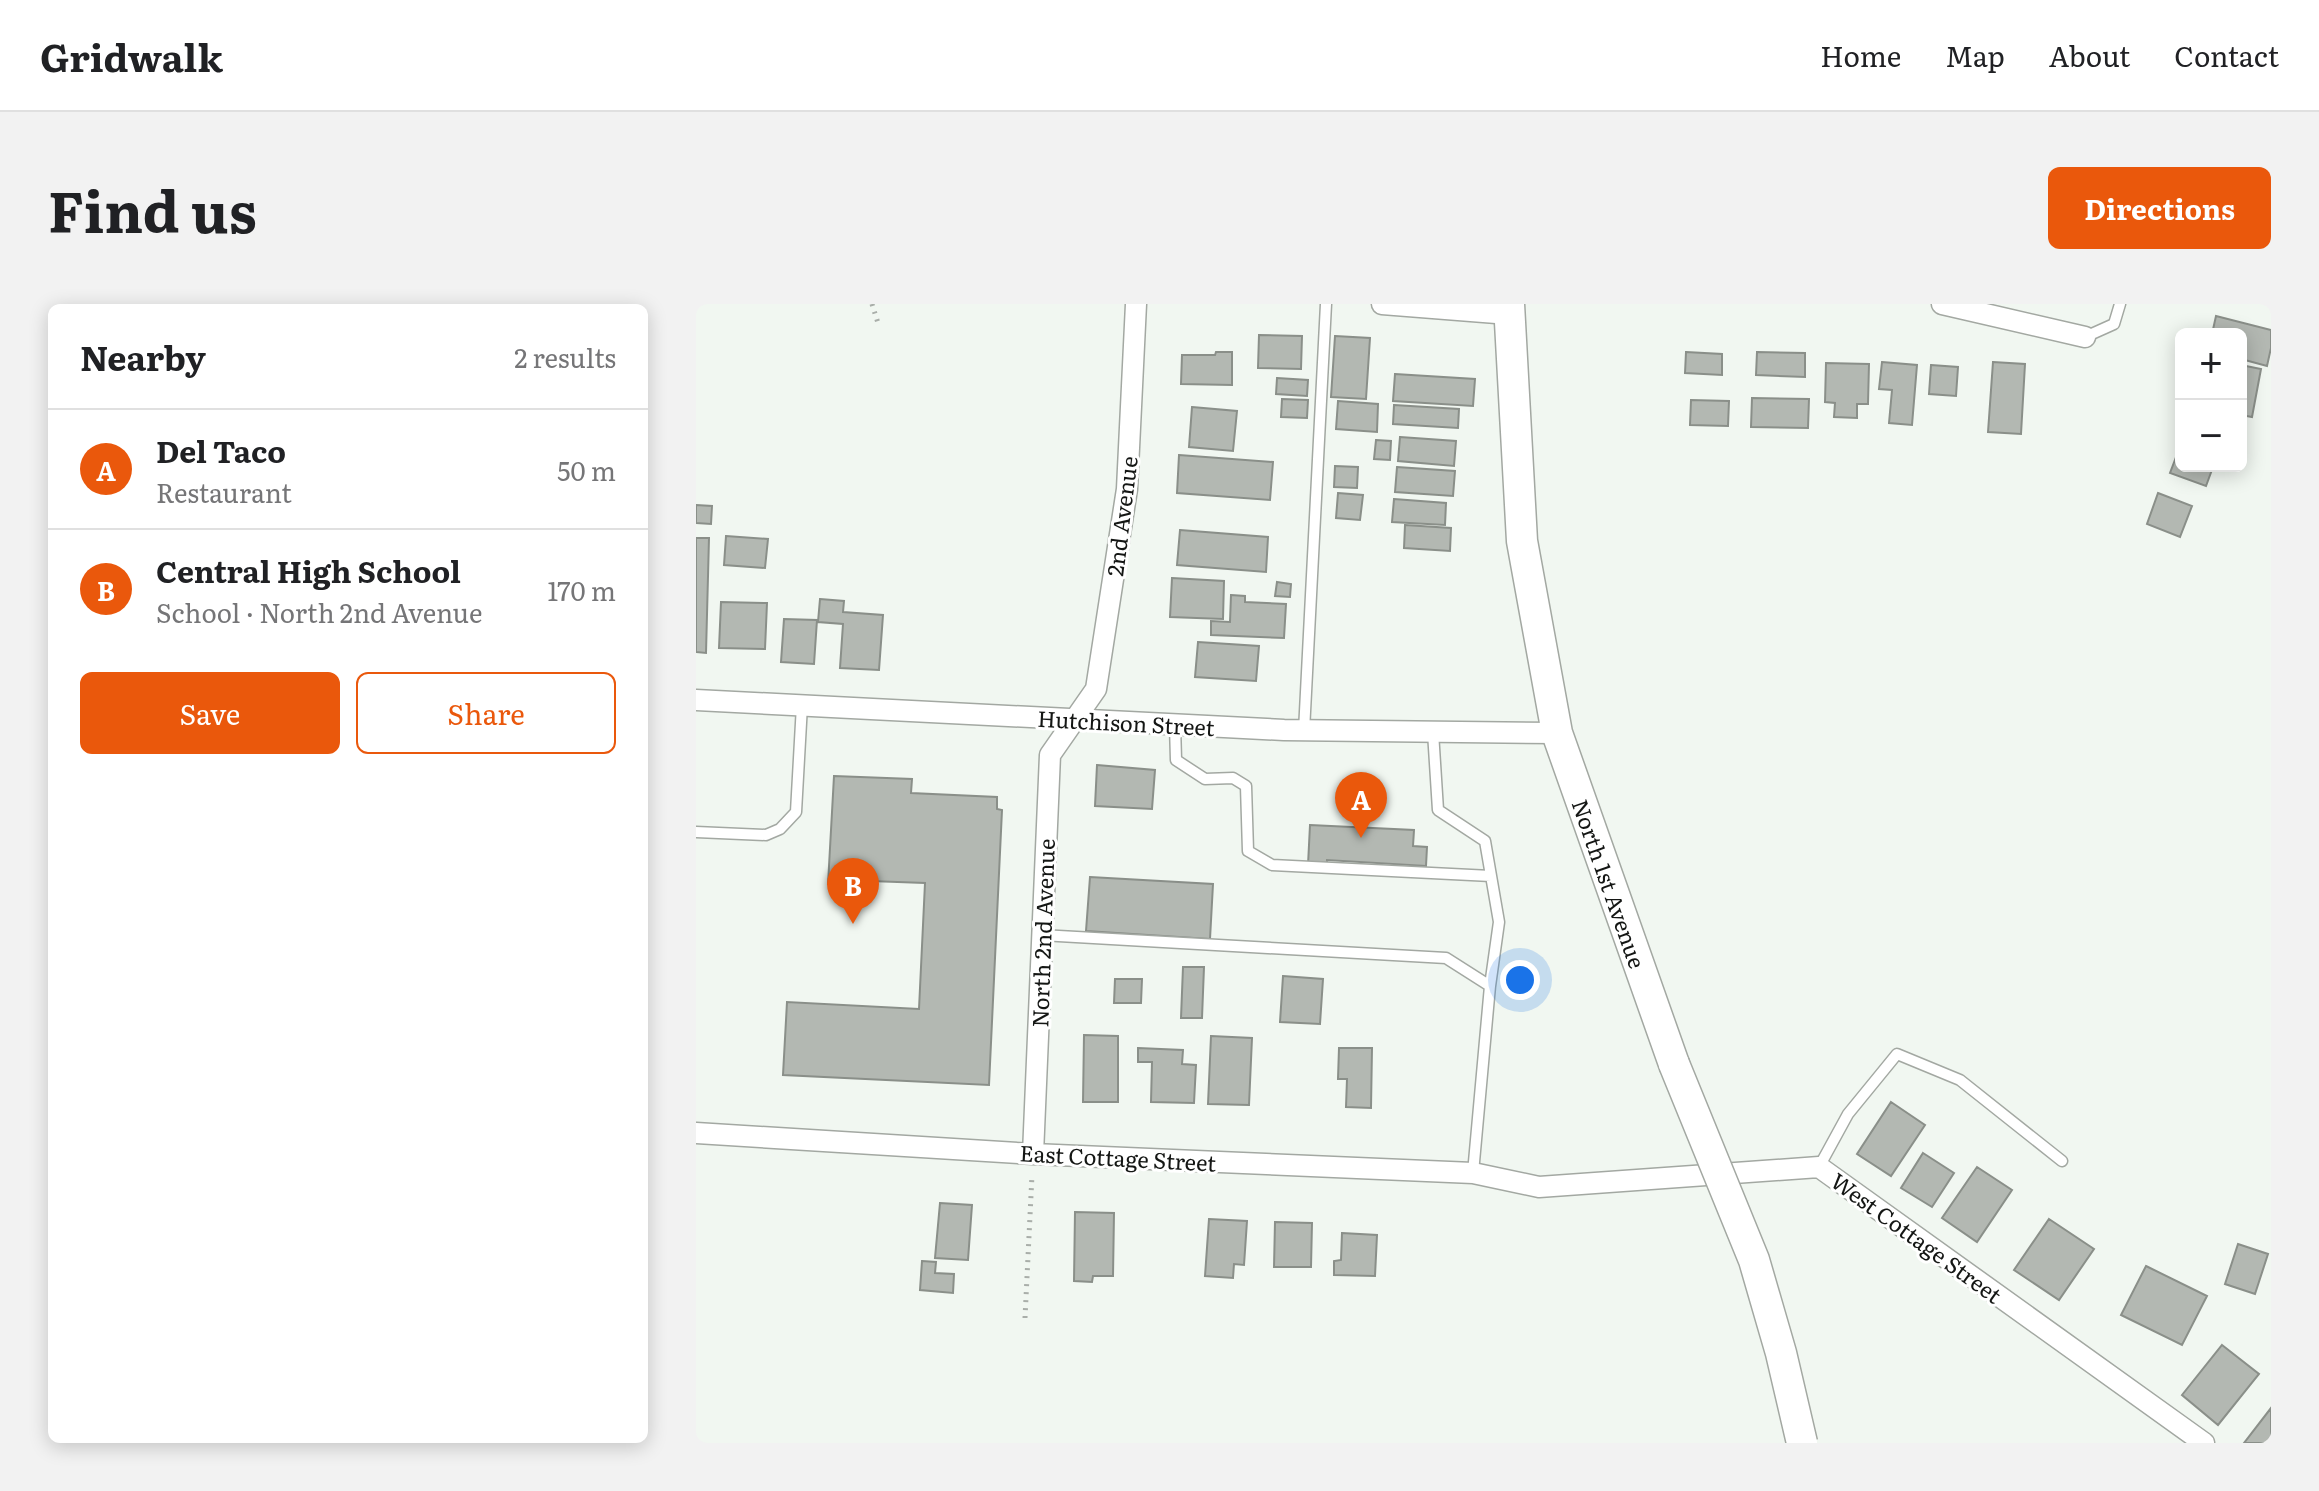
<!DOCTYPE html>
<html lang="en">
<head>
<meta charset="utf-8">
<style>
  :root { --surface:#fff; --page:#f2f2f2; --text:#202124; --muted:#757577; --line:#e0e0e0; --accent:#ea580c }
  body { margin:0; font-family:Literata,serif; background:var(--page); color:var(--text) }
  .controls { position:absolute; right:24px; top:24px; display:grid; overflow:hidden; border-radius:12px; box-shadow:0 4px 20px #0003 }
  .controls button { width:72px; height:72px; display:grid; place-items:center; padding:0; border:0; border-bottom:2px solid var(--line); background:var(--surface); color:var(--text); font:40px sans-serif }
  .you { position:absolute; left:824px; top:676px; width:28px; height:28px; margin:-20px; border:6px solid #fff; border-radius:50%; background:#1a73e8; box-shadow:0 0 0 12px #1a73e833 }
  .badge { display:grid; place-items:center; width:52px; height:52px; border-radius:50%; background:var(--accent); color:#fff; font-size:26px; font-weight:700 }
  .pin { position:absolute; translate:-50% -66px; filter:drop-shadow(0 2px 4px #0008) }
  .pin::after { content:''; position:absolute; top:42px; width:28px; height:24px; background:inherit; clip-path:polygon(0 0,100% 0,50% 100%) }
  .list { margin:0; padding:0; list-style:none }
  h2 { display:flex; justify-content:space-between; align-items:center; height:104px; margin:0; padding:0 32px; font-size:34px }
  h2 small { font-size:26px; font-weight:400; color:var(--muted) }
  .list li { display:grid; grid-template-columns:52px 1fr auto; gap:24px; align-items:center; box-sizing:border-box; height:120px; padding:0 32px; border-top:2px solid var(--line) }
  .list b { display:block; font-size:30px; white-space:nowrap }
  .list p { margin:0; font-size:26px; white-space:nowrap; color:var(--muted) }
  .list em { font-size:26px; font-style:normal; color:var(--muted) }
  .actions { display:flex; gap:16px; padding:24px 32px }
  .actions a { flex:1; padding:18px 0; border:2px solid var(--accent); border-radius:12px; text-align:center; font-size:28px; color:var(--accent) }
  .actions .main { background:var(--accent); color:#fff }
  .map { position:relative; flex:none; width:1575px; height:1139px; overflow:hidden; border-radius:12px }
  header { display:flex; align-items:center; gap:48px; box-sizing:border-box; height:112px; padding:0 40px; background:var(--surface); border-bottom:2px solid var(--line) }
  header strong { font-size:38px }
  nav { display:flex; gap:44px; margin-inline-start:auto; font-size:28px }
  .intro { display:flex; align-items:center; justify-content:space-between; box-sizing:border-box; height:192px; padding:0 48px }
  h1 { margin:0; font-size:56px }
  .button { padding:20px 36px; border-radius:12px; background:var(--accent); color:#fff; font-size:28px; font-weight:700 }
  main { display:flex; gap:48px; padding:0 48px }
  aside { flex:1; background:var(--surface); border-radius:12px; box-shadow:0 4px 20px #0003 }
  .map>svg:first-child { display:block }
  .building { fill:#b3b8b2; stroke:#8a8f89; stroke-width:2 }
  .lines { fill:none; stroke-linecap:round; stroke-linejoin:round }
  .service-casing { stroke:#a3a8a2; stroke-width:13 }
  .minor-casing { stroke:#a3a8a2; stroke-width:23 }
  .secondary-casing { stroke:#a3a8a2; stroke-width:33 }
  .path { stroke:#a9aea9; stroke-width:5; stroke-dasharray:2 6; stroke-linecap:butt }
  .service { stroke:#fff; stroke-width:10 }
  .minor { stroke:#fff; stroke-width:20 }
  .secondary { stroke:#fff; stroke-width:30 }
  .secondary-bridge-casing { stroke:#a3a8a2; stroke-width:33; stroke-linecap:butt }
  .secondary-bridge { stroke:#fff; stroke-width:30 }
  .labels { text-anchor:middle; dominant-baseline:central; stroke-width:6; stroke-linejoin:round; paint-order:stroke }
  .street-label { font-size:22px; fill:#141614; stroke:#fff }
</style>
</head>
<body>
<header>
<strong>Gridwalk</strong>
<nav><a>Home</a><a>Map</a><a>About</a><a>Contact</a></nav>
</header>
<div class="intro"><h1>Find us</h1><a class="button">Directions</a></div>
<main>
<aside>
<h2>Nearby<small>2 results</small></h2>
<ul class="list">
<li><span class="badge">A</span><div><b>Del Taco</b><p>Restaurant</p></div><em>50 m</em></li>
<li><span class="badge">B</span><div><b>Central High School</b><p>School · North 2nd Avenue</p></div><em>170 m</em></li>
</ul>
<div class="actions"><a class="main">Save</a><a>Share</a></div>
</aside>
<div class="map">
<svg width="1575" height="1139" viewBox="0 0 1575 1139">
  <rect width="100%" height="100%" fill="#f1f7f1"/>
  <path class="building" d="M 1520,12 L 1575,26 L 1575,44 L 1571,62 L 1545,55 L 1545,30 L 1516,30 Z
    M 563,31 L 606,32 L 605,65 L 562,64 Z
    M 639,32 L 674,34 L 670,95 L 635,93 Z
    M 520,48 L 536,48 L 536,81 L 485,80 L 486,51 L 519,51 Z
    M 990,48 L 1026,50 L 1026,71 L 989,69 Z
    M 1061,48 L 1109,49 L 1109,73 L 1060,71 Z
    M 1186,58 L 1221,61 L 1216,121 L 1193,119 L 1196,86 L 1183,85 Z
    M 1297,58 L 1329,60 L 1325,130 L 1292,128 Z
    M 1130,59 L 1173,60 L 1172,100 L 1161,100 L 1161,114 L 1138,113 L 1139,99 L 1129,98 Z
    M 1235,61 L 1262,63 L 1260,92 L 1233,90 Z
    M 1545,61 L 1565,65 L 1556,113 L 1545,111 Z
    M 699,70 L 779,75 L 777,102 L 697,97 Z
    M 581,74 L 612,76 L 611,92 L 580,90 Z
    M 1056,94 L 1113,95 L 1112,124 L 1055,123 Z
    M 586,95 L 612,96 L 611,114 L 585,113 Z
    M 995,96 L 1033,97 L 1032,122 L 994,121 Z
    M 642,97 L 682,100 L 681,128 L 640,125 Z
    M 698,101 L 763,105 L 762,124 L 697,120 Z
    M 496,103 L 541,107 L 537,147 L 493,143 Z
    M 704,133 L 760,137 L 758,162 L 702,157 Z
    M 680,136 L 695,137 L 694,156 L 678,155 Z
    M 1485,140 L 1485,162 L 1517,163 L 1510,182 L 1474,169 Z
    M 483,151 L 577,158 L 574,196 L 481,189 Z
    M 639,162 L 662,163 L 661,184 L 638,183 Z
    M 701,163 L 759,167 L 757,192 L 699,188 Z
    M 642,189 L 667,191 L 664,216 L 640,214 Z
    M 1462,189 L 1496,202 L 1484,233 L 1451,220 Z
    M 698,195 L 750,199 L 749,221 L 696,218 Z
    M 0,201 L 16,202 L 15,220 L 0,219 Z
    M 709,221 L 755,224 L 754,247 L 708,244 Z
    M 484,226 L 572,233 L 570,268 L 481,261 Z
    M 30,232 L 72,235 L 69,264 L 28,261 Z
    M 0,234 L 13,234 L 10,349 L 0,348 Z
    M 476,274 L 528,277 L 527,315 L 474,313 Z
    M 581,278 L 595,280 L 594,293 L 579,292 Z
    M 535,291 L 549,292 L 549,298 L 590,300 L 588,334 L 515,331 L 515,317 L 534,318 Z
    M 124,295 L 148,297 L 147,308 L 187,311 L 183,366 L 144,364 L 147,320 L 122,318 Z
    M 25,298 L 71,299 L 69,345 L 23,344 Z
    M 88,315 L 121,316 L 118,360 L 85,358 Z
    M 502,338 L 563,342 L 560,377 L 499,373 Z
    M 401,461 L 459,466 L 456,505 L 399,502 Z
    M 138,472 L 216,475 L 215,489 L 301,493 L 301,505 L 306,506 L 293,781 L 87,771 L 91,698 L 223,705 L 229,579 L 174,577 L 174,582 L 132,580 Z
    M 614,521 L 718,526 L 717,542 L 731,543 L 730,562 L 631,556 L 631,562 L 612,561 Z
    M 394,573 L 517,580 L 514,635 L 390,627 Z
    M 487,663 L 508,663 L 506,714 L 485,714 Z
    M 587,672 L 627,675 L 624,720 L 584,718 Z
    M 419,675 L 446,675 L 445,699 L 418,699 Z
    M 388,731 L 422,732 L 422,798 L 387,798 Z
    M 515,732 L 556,734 L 553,801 L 512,800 Z
    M 442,744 L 487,746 L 486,760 L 500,761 L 498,799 L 455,798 L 456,758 L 442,758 Z
    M 643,744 L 676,744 L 675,804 L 650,803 L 651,775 L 642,775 Z
    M 1195,798 L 1229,821 L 1195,872 L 1161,850 Z
    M 1227,849 L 1258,869 L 1236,903 L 1205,884 Z
    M 1281,863 L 1316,886 L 1281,938 L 1246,914 Z
    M 244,899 L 276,901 L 272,956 L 239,954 Z
    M 379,908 L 418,909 L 417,972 L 397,972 L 396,978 L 378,977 Z
    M 513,915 L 551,917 L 548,961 L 538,960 L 537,974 L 509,972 Z
    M 1353,915 L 1398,945 L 1363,996 L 1318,966 Z
    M 579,918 L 616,919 L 615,963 L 578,963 Z
    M 646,929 L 681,931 L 679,972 L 638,971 L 638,957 L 645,956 Z
    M 1542,940 L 1572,950 L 1559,990 L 1529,980 Z
    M 226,957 L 240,958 L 239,969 L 258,970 L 257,989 L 224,986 Z
    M 1450,962 L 1511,992 L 1486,1041 L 1425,1011 Z
    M 1526,1041 L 1563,1070 L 1522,1121 L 1486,1091 Z
    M 1575,1104 L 1575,1139 L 1548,1139 Z"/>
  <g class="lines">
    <defs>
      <path id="service" d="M 1389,33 L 1418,20 L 1424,0
        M 479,421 L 480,456 L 509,475 L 537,474 L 550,482 L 552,547 L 576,561 L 795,572
        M 608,427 L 630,0
        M 737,428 L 742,506 L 789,537 L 803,618 L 794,682
        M 0,528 L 70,531 L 84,525 L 100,508 L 106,401
        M 345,631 L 750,654 L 794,682 L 777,869
        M 1123,863 L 1152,810 L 1201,750 L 1264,776 L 1366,857"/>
      <path id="minor" d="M 686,0 L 813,10
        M 1246,0 L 1389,33
        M 0,396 L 588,426 L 861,429
        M 0,829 L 337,850 L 777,869 L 843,883 L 1123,863 L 1508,1139
        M 337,850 L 354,451 L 400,385 L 431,185 L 440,0"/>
      <g id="secondary">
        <path id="s1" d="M 813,0 L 826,237 L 861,429 L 978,760"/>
      </g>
    </defs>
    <use href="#service" class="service-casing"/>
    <use href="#minor" class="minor-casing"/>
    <use href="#secondary" class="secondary-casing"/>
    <path class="path" d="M 176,0 L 182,19
      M 329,1014 L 336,871"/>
    <use href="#service" class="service"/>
    <use href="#minor" class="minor"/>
    <use href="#secondary" class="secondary"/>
    <defs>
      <path id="secondary-bridge" d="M 978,760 L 1058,956 L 1085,1049 L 1106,1139"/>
    </defs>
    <use href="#secondary-bridge" class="secondary-bridge-casing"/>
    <use href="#secondary-bridge" class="secondary-bridge"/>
  </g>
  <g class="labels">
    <g class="street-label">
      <text transform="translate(425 212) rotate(-83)">2nd Avenue</text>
      <text transform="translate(430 418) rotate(3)">Hutchison Street</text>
      <text stroke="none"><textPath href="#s1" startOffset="592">North 1st Avenue</textPath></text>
      <text transform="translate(346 629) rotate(-88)">North 2nd Avenue</text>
      <text transform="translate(422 853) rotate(3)">East Cottage Street</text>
      <text transform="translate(1221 933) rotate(36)">West Cottage Street</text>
    </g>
  </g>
</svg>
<div class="controls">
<button>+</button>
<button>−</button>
</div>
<div class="you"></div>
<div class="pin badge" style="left:665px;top:534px">A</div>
<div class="pin badge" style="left:157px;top:620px">B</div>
</div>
</main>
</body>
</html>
